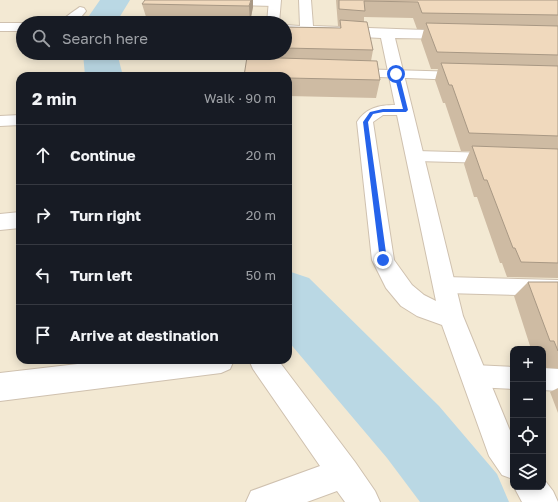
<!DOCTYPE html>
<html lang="en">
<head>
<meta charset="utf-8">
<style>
  :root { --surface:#171b24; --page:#242831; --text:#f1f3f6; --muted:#9ea1a6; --line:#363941 }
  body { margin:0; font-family:"Golos Text",sans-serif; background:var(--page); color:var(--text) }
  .controls { position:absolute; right:12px; bottom:12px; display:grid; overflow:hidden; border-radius:8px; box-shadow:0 2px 10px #0003 }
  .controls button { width:36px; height:36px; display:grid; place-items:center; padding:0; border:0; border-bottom:1px solid var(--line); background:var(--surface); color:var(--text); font:20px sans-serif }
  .stop { position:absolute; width:12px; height:12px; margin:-9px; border:3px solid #2563eb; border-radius:50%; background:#fff }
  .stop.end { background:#2563eb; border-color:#fff; box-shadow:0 1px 4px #0008 }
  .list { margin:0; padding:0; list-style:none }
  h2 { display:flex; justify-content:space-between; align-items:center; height:52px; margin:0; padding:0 16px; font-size:17px }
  h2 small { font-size:13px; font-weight:400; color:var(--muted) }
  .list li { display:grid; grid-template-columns:26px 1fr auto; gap:12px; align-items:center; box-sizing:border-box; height:60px; padding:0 16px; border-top:1px solid var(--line) }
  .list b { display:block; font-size:15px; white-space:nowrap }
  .list em { font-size:13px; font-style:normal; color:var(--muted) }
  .icon { flex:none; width:22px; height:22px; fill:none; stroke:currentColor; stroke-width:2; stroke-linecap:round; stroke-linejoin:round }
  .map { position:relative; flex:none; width:558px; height:502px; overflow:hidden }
  .search { position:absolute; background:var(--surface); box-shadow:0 2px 10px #0003; left:16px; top:16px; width:276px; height:44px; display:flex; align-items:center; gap:10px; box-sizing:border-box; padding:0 14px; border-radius:22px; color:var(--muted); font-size:15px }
  .panel { position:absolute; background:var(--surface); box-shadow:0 2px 10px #0003; left:16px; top:72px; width:276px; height:292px; border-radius:12px }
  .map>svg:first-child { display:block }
  .residential { fill:#f3e9d3; fill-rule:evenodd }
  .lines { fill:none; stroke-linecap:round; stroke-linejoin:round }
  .river { fill:#bad8e4; fill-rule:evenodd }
  .lane-casing { stroke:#cfc1af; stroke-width:2 }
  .street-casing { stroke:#cfc1af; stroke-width:2 }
  .lane { fill:#fff; fill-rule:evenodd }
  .street { fill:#fff; fill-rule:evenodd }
  .wall { fill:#cebba3 }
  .shaded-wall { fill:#a89884 }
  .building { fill:#f0d9bd; stroke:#a89884 }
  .route { fill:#2563eb }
</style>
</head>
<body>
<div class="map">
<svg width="558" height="502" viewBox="0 0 558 502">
  <rect width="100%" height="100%" fill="#fbf6e5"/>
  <path class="residential" d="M 0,0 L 558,0 L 558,502 L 0,502 ZM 23,23 L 285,23 L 285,53 L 23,53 ZM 20,76 L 288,76 L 288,360 L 20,360 ZM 513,349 L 543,349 L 543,487 L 513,487 Z"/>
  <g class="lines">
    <path class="river" d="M 100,0 L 130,0 L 116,23 L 84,23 Z
      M 83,53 L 117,53 L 123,76 L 85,76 Z
      M 288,271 L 309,278 L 439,406 L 497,474 L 509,502 L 420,502 L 387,458 L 288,341 Z"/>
    <defs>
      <path id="lane" d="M 225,0 L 274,0 L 279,3 L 274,6 L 228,5 L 225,4 L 223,2 Z
        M 355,69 L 461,72 L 465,73 L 467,76 L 465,79 L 461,80 L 351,76 L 349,73 L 351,70 Z
        M 416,151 L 491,153 L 496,154 L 498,158 L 496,162 L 491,163 L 416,161 L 411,159 L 409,156 L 411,153 Z
        M 445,277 L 558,280 L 558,296 L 445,293 L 438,291 L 435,285 L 438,279 Z
        M 474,365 L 513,367 L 513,389 L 474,387 L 466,384 L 463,376 L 466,368 Z
        M 543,368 L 558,369 L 558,391 L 543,390 Z"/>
      <path id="street" d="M 269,0 L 281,0 L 279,23 L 267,23 Z
        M 299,0 L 311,0 L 313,26 L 452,31 L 457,32 L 459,35 L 457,38 L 452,39 L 395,38 L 463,316 L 513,438 L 513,479 L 502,475 L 489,456 L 442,325 L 417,316 L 401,306 L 386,288 L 372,260 L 357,122 C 366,108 379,105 395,105 L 381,38 L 285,33 L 285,25 L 300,26 ZM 383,115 L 397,115 L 436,301 L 424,295 L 412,285 L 394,260 L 373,122 Z
        M 80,7 L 84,8 L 86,11 L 76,23 L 59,23 C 60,21 78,8 80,7 Z
        M 0,23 L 23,23 L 23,31 L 0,31 Z
        M 20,115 L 20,125 L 0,126 L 0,116 Z
        M 20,212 L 20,228 L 0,230 L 0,214 Z
        M 112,360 L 234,360 L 230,369 L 221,373 L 0,401 L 0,373 Z
        M 249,360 L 278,360 L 355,462 L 375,491 L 380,502 L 345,502 L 337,491 L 307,502 L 246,502 L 251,491 L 320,466 L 253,369 Z
        M 543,478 L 553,491 L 558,502 L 522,502 L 514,487 L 543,487 Z"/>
    </defs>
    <use href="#lane" class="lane-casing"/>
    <use href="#street" class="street-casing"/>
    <use href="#lane" class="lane"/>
    <use href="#street" class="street"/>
  </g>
  <path class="wall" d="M 253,0 L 253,7 L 250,22 L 147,20 L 142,4 Z
    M 336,0 L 558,0 L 558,278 L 507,277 L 502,263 L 500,263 L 477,197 L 474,197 L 464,164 L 470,151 L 461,151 L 445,103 L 443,103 L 435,80 L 438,69 L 431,69 L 421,40 L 424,29 L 417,29 L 413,18 L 364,17 L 364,22 L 373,50 L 371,61 L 380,80 L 376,98 L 288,96 L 288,76 L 250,57 L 250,53 L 285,53 L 285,27 L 340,28 L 340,26 L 338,26 Z
    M 528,282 L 558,282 L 558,368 L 543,368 L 543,349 L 531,349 L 514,296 Z
    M 558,388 L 558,413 L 550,392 Z"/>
  <path class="shaded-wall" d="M 251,0 L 253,0 L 253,7 L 250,22 L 249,6 Z"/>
  <path class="building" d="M 145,0 L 251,0 L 249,6 L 142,4 Z
    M 339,0 L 558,0 L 558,15 L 422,13 L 418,2 L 364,1 L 365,11 L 339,9 Z
    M 340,20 L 367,22 L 373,50 L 285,48 L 285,27 L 341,28 Z
    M 426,23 L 558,26 L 558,55 L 437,52 Z
    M 247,57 L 377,61 L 380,80 L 288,78 L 288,76 L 244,76 Z
    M 441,63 L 558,66 L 558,136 L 469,133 L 452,85 L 449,85 Z
    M 472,146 L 558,149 L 558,263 L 521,262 L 515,248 L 513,248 L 487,180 L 484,180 Z
    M 528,282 L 558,282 L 558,351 L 554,341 L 550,341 Z"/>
  <path class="route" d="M 396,73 L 399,74 L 408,110 L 406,112 L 383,112 L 373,114 L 368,122 L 387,260 L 383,263 L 380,260 L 363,122 L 370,112 L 383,109 L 403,109 L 394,74 Z"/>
</svg>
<div class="controls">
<button>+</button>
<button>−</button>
<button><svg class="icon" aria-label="locate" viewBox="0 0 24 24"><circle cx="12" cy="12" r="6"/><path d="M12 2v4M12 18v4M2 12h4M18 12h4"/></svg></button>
<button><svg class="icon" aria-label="layers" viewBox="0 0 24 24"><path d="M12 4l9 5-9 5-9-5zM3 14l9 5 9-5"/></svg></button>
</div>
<div class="stop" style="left:396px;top:74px"></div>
<div class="stop end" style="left:383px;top:260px"></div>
<div class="search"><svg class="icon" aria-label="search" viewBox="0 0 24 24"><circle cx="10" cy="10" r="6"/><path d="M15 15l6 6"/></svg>Search here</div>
<section class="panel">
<h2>2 min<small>Walk · 90 m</small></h2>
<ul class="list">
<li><svg class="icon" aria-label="ahead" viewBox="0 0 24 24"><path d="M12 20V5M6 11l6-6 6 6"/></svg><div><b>Continue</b></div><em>20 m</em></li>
<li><svg class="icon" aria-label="right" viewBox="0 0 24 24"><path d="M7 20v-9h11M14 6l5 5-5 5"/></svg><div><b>Turn right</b></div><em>20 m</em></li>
<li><svg class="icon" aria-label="left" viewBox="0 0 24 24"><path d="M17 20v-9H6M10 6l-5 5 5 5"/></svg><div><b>Turn left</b></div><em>50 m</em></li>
<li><svg class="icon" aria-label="arrive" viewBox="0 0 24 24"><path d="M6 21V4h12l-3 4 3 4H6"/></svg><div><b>Arrive at destination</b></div></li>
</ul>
</section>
</div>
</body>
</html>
